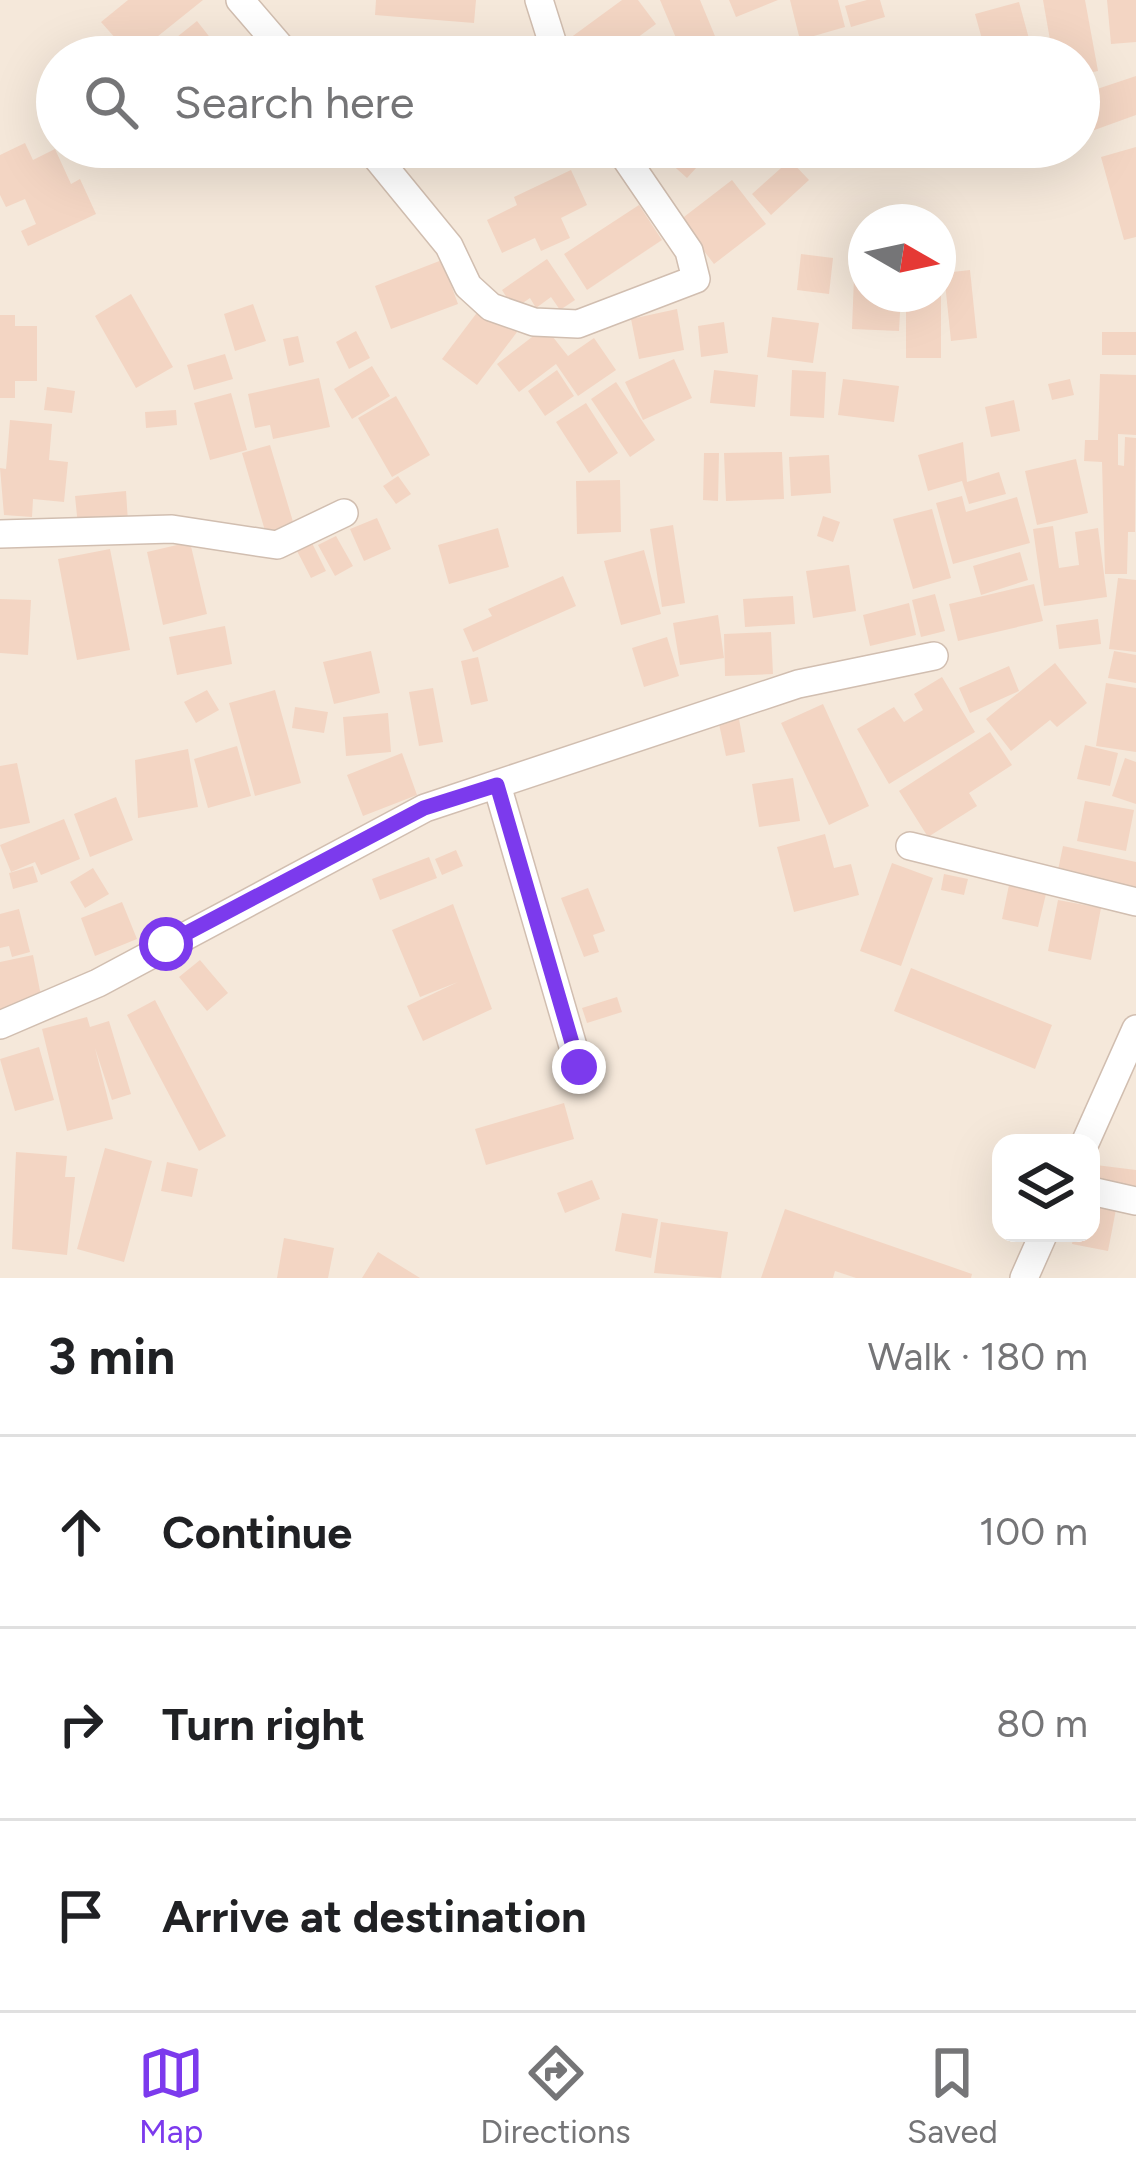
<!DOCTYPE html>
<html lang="en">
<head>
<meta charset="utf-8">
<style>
  :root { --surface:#fff; --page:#f2f2f2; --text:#202124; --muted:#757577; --line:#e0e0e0; --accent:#7c3aed }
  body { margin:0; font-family:Figtree,sans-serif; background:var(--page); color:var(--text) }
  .controls { position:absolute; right:36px; bottom:36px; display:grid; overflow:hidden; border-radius:24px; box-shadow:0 12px 48px #0002 }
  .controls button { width:108px; height:108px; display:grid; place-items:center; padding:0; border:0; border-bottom:3px solid var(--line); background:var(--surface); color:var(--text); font:60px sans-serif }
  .compass { position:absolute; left:848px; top:204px; width:108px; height:108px; border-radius:50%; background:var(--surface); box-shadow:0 12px 48px #0002; rotate:99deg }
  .stop { position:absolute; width:36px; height:36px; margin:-27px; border:9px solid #7c3aed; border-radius:50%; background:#fff }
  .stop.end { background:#7c3aed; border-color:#fff; box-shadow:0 3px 12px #0008 }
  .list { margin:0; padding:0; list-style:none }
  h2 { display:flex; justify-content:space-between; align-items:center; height:156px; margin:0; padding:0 48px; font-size:51px }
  h2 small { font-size:39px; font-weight:400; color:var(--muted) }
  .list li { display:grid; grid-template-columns:78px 1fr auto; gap:36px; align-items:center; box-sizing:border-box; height:192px; padding:0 48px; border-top:3px solid var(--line) }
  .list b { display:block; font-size:45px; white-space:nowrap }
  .list em { font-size:39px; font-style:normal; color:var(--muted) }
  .icon { flex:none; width:66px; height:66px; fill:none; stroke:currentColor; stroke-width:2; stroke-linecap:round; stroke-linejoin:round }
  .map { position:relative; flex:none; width:1136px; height:1278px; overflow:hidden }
  .search { position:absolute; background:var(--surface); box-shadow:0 12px 48px #0002; left:36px; right:36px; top:36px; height:132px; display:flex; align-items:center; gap:30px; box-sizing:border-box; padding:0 42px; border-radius:66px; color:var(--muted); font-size:45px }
  .sheet { height:732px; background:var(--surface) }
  nav { display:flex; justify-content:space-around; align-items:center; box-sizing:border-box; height:168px; border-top:3px solid var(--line); background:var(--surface); font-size:33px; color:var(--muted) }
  nav a { display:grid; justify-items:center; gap:6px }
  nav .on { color:var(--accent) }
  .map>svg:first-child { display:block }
  .residential { fill:#f5e8da; fill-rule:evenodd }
  .building { fill:#f3d5c3 }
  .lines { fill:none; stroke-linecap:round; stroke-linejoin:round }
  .minor-casing { stroke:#d1beb0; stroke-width:30 }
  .minor { stroke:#fff; stroke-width:27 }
  .route { stroke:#7c3aed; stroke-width:15 }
</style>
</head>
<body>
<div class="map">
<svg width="1136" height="1278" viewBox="0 0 1136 1278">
  <rect width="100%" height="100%" fill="#fdf6ec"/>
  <path class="residential" d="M 0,0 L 1136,0 L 1136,1278 L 0,1278 ZM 57,57 L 1079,57 L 1079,147 L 57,147 ZM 866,222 L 938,222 L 938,294 L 866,294 ZM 1001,1143 L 1091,1143 L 1091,1233 L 1001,1233 Z"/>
  <path class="building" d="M 128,0 L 203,0 L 132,57 L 101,22 Z
    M 376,0 L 476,0 L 474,23 L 375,15 Z
    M 622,0 L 638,0 L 656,24 L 611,57 L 577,57 L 566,41 Z
    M 660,0 L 700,0 L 722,53 L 684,57 Z
    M 729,0 L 778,0 L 736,17 Z
    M 790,0 L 838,0 L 845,27 L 800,40 Z
    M 867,0 L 880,0 L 885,17 L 851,27 L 845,6 Z
    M 1043,0 L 1085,0 L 1098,71 L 1079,75 L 1079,57 L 1053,57 Z
    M 1107,0 L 1136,0 L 1136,42 L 1111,44 Z
    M 1019,2 L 1034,57 L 987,57 L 975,14 Z
    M 197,21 L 223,54 L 219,57 L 152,57 Z
    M 830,38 L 835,57 L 796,57 L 794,46 Z
    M 1136,76 L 1136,115 L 1089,132 L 1079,95 Z
    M 25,143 L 33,160 L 55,149 L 71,184 L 80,179 L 96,214 L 28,246 L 21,231 L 36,224 L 25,199 L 6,207 L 0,195 L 0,155 Z
    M 666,147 L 715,147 L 687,178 L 668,161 L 674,154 Z
    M 879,147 L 937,147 L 937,166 L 879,166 Z
    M 1136,147 L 1136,237 L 1124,240 L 1101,157 Z
    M 790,160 L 809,180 L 771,215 L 752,194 Z
    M 571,170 L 587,205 L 561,218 L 570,238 L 541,251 L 535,238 L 502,253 L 487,220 L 517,205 L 514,197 Z
    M 732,180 L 766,224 L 714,264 L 680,220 Z
    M 639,205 L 662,240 L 587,290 L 564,254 Z
    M 801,254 L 833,258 L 829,294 L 797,290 Z
    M 547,259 L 575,300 L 560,310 L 551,297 L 536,308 L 530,298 L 514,309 L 502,290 Z
    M 442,260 L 458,304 L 391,329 L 375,286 Z
    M 970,270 L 977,338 L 951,341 L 944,273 Z
    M 854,277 L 866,277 L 866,294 L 901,294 L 899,331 L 852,329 Z
    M 131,294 L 173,367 L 136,388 L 95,316 Z
    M 906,294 L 941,294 L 941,358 L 906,358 Z
    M 253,304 L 266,341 L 235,351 L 224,314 Z
    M 482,306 L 517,332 L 477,385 L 442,359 Z
    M 677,309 L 684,350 L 639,359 L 631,319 Z
    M 0,315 L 15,315 L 15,326 L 37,326 L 37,381 L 15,381 L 15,398 L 0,398 Z
    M 772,317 L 819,323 L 813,363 L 767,357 Z
    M 724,322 L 728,353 L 701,357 L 698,326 Z
    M 545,327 L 568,356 L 594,338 L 616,370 L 578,396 L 556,364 L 519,392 L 497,364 Z
    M 356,331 L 370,358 L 349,369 L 336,342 Z
    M 1102,332 L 1136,332 L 1136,355 L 1102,355 Z
    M 298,336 L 304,362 L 289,366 L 283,339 Z
    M 225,354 L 233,379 L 194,390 L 187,365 Z
    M 674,359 L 692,398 L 643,420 L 625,382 Z
    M 372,366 L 390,396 L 352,419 L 334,389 Z
    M 557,370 L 574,396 L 545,416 L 528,391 Z
    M 714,370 L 758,375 L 755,407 L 710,403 Z
    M 792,370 L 826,372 L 824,418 L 790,416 Z
    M 1100,374 L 1136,375 L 1136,435 L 1118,434 L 1118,465 L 1124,466 L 1125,437 L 1136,438 L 1135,532 L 1128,532 L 1127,574 L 1105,574 L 1102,462 L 1084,461 L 1085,440 L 1098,440 Z
    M 319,378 L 330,427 L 273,439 L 270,425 L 255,428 L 248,394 Z
    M 843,379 L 899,386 L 894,422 L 838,415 Z
    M 1070,379 L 1074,395 L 1052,400 L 1048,384 Z
    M 616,382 L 655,440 L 630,457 L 591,399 Z
    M 47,387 L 75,391 L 72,413 L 44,410 Z
    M 231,393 L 247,450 L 210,460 L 194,403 Z
    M 396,396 L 430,455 L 392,477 L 358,418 Z
    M 1014,400 L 1020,431 L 991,437 L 985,407 Z
    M 586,403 L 618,453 L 589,473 L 556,422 Z
    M 176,410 L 177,425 L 146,428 L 145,412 Z
    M 10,420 L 52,424 L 49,460 L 68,462 L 64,502 L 33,499 L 32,517 L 4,515 L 0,468 L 6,469 Z
    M 963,442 L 967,482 L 999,472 L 1006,494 L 969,504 L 962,481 L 928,491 L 918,455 Z
    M 270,445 L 294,525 L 266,534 L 242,453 Z
    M 782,452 L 784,499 L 726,501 L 724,453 Z
    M 704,453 L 719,453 L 718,501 L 703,500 Z
    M 829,455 L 831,493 L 791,496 L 789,457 Z
    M 1076,459 L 1088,513 L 1037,525 L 1025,471 Z
    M 398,476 L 411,494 L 396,504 L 383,486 Z
    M 620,480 L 621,532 L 577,534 L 576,481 Z
    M 126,491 L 128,522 L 78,526 L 75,496 Z
    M 962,496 L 966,512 L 1017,497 L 1030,543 L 953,564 L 936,503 Z
    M 932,509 L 951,578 L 913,589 L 893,519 Z
    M 823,516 L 840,522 L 833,542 L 817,536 Z
    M 377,518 L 391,549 L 364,561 L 350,529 Z
    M 673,525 L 685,603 L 662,607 L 650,529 Z
    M 1053,526 L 1059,568 L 1079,565 L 1075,532 L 1098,528 L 1107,597 L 1044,606 L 1033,529 Z
    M 498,528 L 509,567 L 449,584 L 438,545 Z
    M 336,536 L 353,566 L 335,576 L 318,545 Z
    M 190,542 L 207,614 L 163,625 L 147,552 Z
    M 312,543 L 326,571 L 311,578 L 297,551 Z
    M 110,549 L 130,650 L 77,660 L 58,559 Z
    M 644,550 L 661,614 L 621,625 L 604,561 Z
    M 1020,552 L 1028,580 L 981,595 L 973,566 Z
    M 849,565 L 856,611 L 813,618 L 806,571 Z
    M 563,576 L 576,606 L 473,652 L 463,629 L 492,616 L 488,609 Z
    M 1118,578 L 1136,580 L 1136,652 L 1109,649 Z
    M 1034,584 L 1043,621 L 958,641 L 949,604 Z
    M 935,594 L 945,631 L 921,637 L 912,600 Z
    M 793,596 L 795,624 L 745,627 L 743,599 Z
    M 0,599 L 31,600 L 28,655 L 0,653 Z
    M 909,603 L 916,635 L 870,646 L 863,615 Z
    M 718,615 L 724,658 L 680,665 L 673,623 Z
    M 1098,619 L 1101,644 L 1059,649 L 1056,625 Z
    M 225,626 L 232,664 L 177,675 L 169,637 Z
    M 771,632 L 773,674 L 725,676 L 724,634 Z
    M 667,637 L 679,676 L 644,687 L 632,648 Z
    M 371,651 L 380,693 L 334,704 L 323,662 Z
    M 1114,651 L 1136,655 L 1136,683 L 1108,678 Z
    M 478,657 L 488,701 L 471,705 L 461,661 Z
    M 1055,663 L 1087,703 L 1057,727 L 1050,720 L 1011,751 L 986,719 Z
    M 1009,666 L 1019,691 L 970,713 L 959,688 Z
    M 942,677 L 975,732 L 889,784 L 857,729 L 894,707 L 904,722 L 923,710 L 914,694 Z
    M 1106,683 L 1136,688 L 1136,752 L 1096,746 Z
    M 433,688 L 443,742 L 419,746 L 409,692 Z
    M 207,690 L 219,710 L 196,723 L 184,702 Z
    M 275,690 L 301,783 L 255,796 L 229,703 Z
    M 823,704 L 869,806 L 829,825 L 781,723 Z
    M 295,707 L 328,712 L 324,733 L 292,728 Z
    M 388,713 L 391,752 L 346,756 L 343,717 Z
    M 739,719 L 745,752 L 726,756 L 719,724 Z
    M 990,732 L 1012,765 L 969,793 L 977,806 L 928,837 L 899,791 Z
    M 1085,745 L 1118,753 L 1110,786 L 1077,779 Z
    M 237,746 L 251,796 L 208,808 L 194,759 Z
    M 188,749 L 198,807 L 138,818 L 135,760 Z
    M 402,753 L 417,795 L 363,816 L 347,775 Z
    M 1125,758 L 1136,762 L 1136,804 L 1112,796 Z
    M 17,763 L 30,823 L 0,829 L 0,766 Z
    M 793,778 L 800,821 L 759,827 L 752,784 Z
    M 116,797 L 133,840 L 90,857 L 74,814 Z
    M 1085,801 L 1134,810 L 1126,851 L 1077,841 Z
    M 64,819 L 80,859 L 41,875 L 35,862 L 11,872 L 0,845 Z
    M 825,834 L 834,868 L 851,864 L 859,895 L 794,912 L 777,847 Z
    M 1063,846 L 1136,862 L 1136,887 L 1058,870 Z
    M 456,850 L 463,866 L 442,875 L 435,859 Z
    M 429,857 L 437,878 L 380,900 L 372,879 Z
    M 892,863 L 933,878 L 901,966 L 860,951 Z
    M 33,866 L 38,882 L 13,889 L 9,873 Z
    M 93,868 L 109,894 L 85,908 L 70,882 Z
    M 944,874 L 968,879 L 964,895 L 941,890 Z
    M 1009,885 L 1046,894 L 1038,927 L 1002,919 Z
    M 588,888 L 605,931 L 593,935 L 599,952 L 584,957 L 561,898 Z
    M 1058,900 L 1101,908 L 1091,960 L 1048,951 Z
    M 122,902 L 137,939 L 95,956 L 81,918 Z
    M 453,904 L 492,1009 L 423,1041 L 407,1006 L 458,982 L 420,997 L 392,930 Z
    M 19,909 L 30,952 L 12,957 L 9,946 L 0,948 L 0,914 Z
    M 33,955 L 42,1001 L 0,1009 L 0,962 Z
    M 200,960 L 228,993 L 207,1011 L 179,977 Z
    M 911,968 L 1052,1025 L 1035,1069 L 894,1011 Z
    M 617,997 L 622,1012 L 587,1023 L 582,1008 Z
    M 155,1000 L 226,1136 L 199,1151 L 127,1015 Z
    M 87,1017 L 90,1027 L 109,1021 L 131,1094 L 112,1100 L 95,1048 L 113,1119 L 67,1131 L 42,1029 Z
    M 39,1047 L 54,1100 L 15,1111 L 0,1059 Z
    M 564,1103 L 574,1139 L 486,1165 L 475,1129 Z
    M 105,1148 L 152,1161 L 124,1262 L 77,1249 Z
    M 16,1152 L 67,1156 L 65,1177 L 75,1177 L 67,1255 L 12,1249 Z
    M 167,1162 L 198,1169 L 192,1197 L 161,1191 Z
    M 1096,1165 L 1136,1170 L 1136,1188 L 1094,1182 Z
    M 592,1180 L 600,1199 L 565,1213 L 557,1193 Z
    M 1091,1199 L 1117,1204 L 1108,1251 L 1072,1244 L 1074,1233 L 1091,1233 Z
    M 785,1209 L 972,1274 L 971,1278 L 856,1278 L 835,1271 L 833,1278 L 761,1278 Z
    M 622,1213 L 658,1219 L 651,1258 L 615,1251 Z
    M 661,1222 L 728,1232 L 721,1278 L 654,1273 Z
    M 284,1238 L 334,1248 L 328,1278 L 277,1278 Z
    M 378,1252 L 420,1278 L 362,1278 Z"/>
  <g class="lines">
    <defs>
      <path id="minor" d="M 240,0 L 289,57
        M 539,0 L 557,57
        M 368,147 L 449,246 L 468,286 L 491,307 L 534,322 L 578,324 L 696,279 L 689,251 L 618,147
        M 0,534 L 172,529 L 277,545 L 344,513
        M 497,785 L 579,1067
        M 910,846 L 1136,902
        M 0,1025 L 98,983 L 425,808 L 798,684 L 934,656
        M 1085,1143 L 1136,1029
        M 1091,1191 L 1136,1201
        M 1024,1278 L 1044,1233"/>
    </defs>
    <use href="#minor" class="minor-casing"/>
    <use href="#minor" class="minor"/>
  </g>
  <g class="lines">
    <path class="route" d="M 166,944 L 424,808 L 497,785 L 579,1067"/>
  </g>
</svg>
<div class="controls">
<button><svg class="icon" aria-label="layers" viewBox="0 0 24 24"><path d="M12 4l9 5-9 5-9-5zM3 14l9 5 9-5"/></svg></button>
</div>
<svg class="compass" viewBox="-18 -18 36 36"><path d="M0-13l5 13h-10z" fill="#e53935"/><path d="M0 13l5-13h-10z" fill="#757577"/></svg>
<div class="stop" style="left:166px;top:944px"></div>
<div class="stop end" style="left:579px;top:1067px"></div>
<div class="search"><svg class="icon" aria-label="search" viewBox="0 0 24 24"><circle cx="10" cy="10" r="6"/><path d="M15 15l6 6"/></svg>Search here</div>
</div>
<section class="sheet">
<h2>3 min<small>Walk · 180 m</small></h2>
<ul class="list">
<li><svg class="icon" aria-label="ahead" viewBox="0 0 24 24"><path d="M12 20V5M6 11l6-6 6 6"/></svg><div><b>Continue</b></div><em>100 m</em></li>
<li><svg class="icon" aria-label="right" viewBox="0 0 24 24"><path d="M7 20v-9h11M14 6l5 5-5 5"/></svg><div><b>Turn right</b></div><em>80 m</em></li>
<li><svg class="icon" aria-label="arrive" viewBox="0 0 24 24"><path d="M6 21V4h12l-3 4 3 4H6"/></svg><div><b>Arrive at destination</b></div></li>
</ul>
</section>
<nav>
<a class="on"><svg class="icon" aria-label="map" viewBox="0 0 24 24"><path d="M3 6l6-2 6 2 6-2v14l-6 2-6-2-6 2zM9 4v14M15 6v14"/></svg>Map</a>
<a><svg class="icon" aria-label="directions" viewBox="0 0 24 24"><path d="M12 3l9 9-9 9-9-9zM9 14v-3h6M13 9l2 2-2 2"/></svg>Directions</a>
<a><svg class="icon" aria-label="saved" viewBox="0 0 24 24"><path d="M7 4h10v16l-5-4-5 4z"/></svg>Saved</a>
</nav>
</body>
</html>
